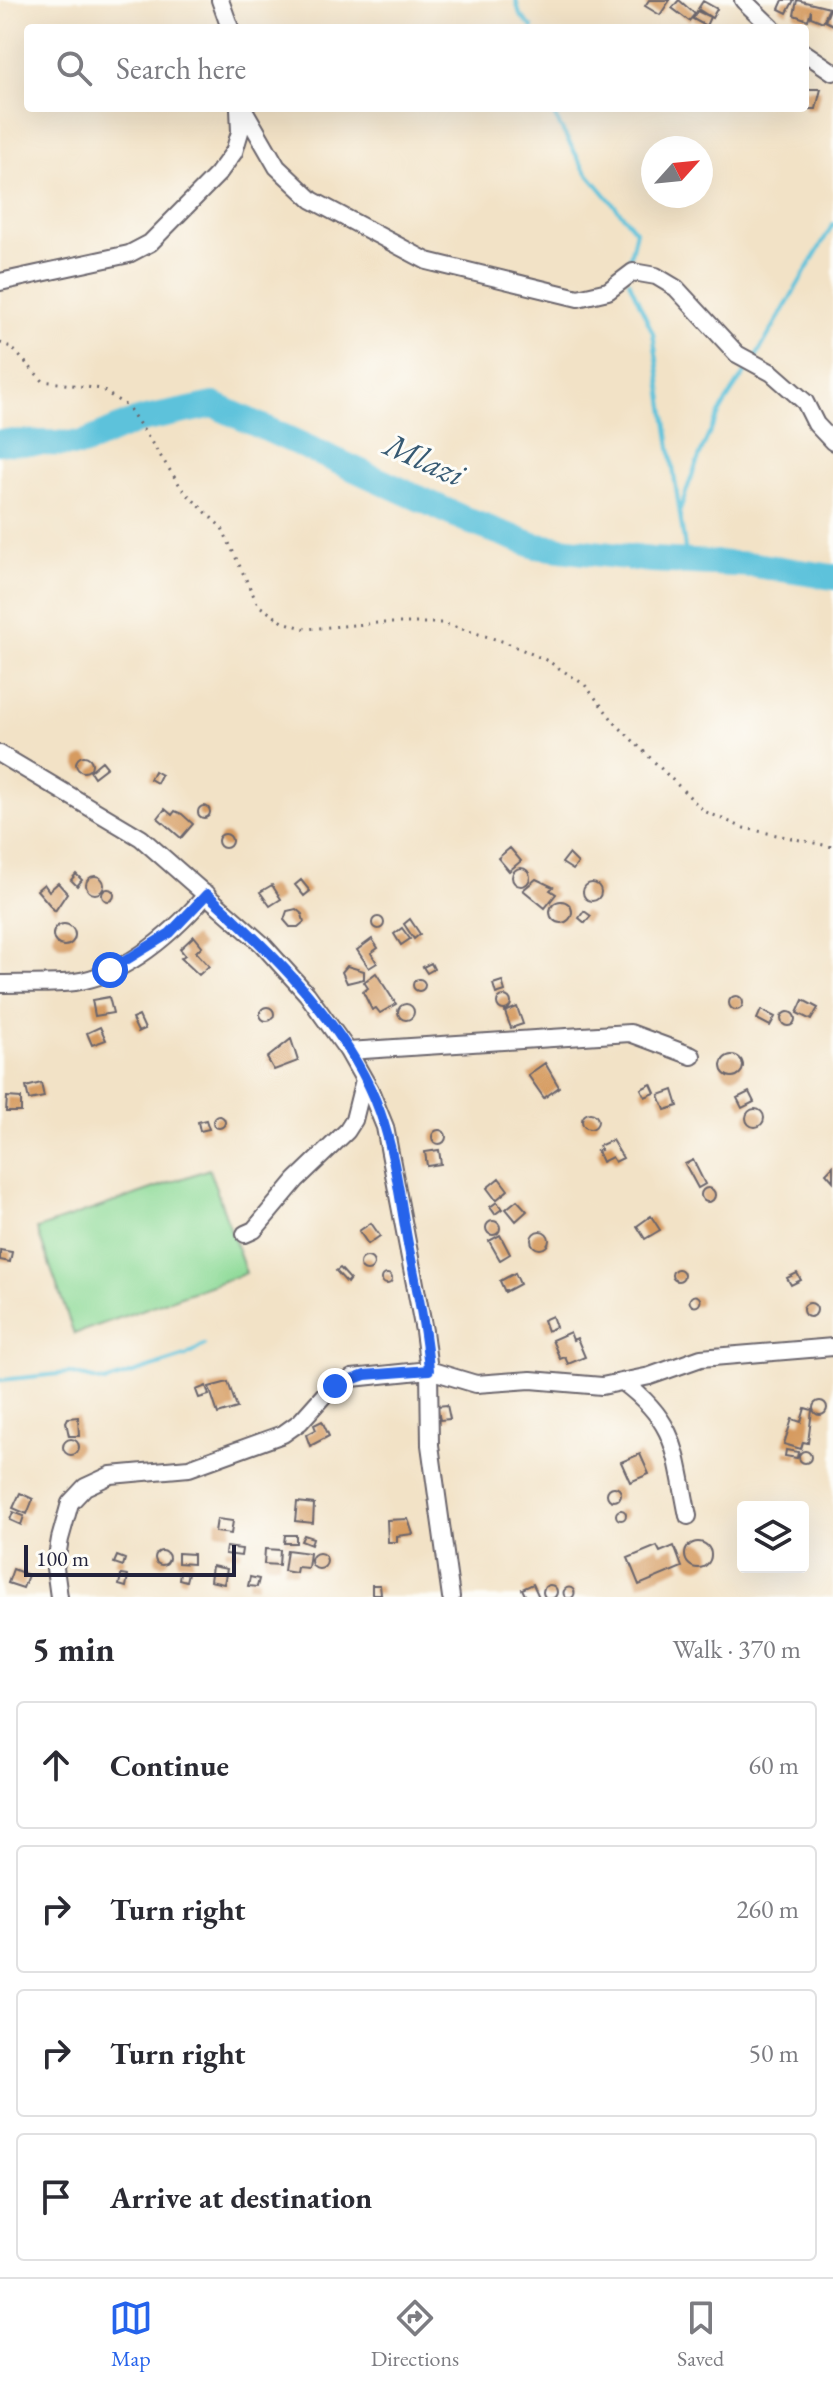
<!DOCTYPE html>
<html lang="en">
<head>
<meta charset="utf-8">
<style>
  :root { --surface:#fff; --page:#f2f2f3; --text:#2b2b33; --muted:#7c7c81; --line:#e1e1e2; --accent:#2563eb }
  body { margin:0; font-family:"EB Garamond",serif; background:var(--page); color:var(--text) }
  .controls { position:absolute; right:24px; bottom:24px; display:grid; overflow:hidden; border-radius:8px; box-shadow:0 8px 32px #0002 }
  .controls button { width:72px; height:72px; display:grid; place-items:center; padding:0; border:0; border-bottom:2px solid var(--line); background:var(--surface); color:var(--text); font:40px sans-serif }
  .compass { position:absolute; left:641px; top:136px; width:72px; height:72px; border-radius:50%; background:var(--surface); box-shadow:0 8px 32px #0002; rotate:63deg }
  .scale { position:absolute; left:24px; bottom:20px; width:212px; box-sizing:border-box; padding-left:8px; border:4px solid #22223b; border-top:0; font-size:22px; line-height:28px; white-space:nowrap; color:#22223b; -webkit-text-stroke:6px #fdfcf7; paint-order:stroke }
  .stop { position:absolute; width:24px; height:24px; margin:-18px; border:6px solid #2563eb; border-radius:50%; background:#fff }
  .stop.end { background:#2563eb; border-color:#fff; box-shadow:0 2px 8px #0008 }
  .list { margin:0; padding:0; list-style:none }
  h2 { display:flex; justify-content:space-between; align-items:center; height:104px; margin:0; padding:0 32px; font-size:34px }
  h2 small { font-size:26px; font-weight:400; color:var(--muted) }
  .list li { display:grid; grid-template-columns:52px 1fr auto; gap:24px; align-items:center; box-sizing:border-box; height:128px; margin:0 16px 16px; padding:0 16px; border:2px solid var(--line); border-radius:8px }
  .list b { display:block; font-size:30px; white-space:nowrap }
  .list em { font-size:26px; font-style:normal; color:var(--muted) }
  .icon { flex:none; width:44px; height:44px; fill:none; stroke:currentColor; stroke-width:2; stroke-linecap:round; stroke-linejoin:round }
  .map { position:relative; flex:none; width:833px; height:1597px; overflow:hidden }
  .search { position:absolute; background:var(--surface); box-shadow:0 8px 32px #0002; left:24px; right:24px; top:24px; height:88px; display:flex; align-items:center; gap:20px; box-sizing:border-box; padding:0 28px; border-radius:8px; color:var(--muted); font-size:30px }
  .sheet { height:680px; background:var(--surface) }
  nav { display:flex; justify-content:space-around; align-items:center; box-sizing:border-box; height:112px; border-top:2px solid var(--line); background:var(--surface); font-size:22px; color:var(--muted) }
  nav a { display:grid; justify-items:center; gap:4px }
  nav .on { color:var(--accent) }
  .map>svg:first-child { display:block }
  .green { fill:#8dda97; stroke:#587e69; stroke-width:2 }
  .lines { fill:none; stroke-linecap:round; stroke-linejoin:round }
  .stream { stroke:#5dc2db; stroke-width:4 }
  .river { stroke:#5dc2db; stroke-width:26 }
  .building { fill:#d69b60 }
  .minor-casing { stroke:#6b656c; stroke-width:20 }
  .path { stroke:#6b656c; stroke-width:3; stroke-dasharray:2 6; stroke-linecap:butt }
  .minor { stroke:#fff; stroke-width:16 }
  .route { stroke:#2563eb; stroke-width:10 }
  .labels { text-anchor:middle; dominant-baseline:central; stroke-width:6; stroke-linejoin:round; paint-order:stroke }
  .water-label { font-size:34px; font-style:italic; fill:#375a73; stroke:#fdfcf7 }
</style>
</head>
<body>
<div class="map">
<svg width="833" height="1597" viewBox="0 0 833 1597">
  <rect width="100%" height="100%" fill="#fdfcf7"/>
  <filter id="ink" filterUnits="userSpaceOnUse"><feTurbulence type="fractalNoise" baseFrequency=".0125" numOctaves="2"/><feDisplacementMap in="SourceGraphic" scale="16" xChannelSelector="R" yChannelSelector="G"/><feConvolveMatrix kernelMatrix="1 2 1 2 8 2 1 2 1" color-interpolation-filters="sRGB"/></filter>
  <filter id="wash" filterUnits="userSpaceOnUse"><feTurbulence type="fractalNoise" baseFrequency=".006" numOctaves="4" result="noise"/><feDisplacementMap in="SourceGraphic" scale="32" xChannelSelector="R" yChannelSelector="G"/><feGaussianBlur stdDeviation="1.8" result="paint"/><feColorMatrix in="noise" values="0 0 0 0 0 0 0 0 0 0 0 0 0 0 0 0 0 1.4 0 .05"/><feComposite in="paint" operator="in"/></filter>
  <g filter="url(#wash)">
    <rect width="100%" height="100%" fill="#f2e2c6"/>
    <path class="green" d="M 209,1169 L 246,1273 L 74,1334 L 37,1229 Z"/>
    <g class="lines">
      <path class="stream" d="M 516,0 L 520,15 L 533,28
        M 550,108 L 584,169 L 636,231 L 627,269
        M 629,281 L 653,333 L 687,562
        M 756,357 L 833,224
        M 680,510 C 698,456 716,409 751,365
        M 0,1380 L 69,1373 L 105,1382 L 186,1356 L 204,1345"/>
      <path class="river" d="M 0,442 L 82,444 L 136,421 L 214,405 L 471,522 L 536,546 L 651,560 L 755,565 L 833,577"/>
    </g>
    <g id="blocks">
      <path class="building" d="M 649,0 L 670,0 L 660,15 L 645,6 Z
        M 679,0 L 695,14 L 689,21 L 672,8 Z
        M 783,0 L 794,0 L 787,13 L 779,9 Z
        M 797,0 L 829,8 L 823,22 L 811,17 L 811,10 L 808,20 L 794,15 Z
        M 703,1 L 717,9 L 712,18 L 698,9 Z
        M 830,9 L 833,10 L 833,25 L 825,21 Z
        M 697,11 L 710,17 L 706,26 L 693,19 Z
        M 805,89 L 821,89 L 816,109 L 805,109 Z
        M76 764a8 8 0 1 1 16 0a8 8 0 1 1-16 0Z
        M 102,761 L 107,767 L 94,777 L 90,771 Z
        M 154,771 L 161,775 L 157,783 L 150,779 Z
        M198 812a6 6 0 1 1 12 0a6 6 0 1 1-12 0Z
        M 165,809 L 172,815 L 175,811 L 182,814 L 193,824 L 181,838 L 158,818 Z
        M218 841a7 7 0 1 1 14 0a7 7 0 1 1-14 0Z
        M 510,848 L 521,861 L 509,871 L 498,858 Z
        M 569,854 L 578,863 L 573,870 L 562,863 Z
        M512 877a9 9 0 1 1 18 0a9 9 0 1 1-18 0Z
        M 76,874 L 82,880 L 77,886 L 71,880 Z
        M86 885a9 9 0 1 1 18 0a9 9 0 1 1-18 0Z
        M 536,879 L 553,887 L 550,890 L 556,894 L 545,908 L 523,890 Z
        M 301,880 L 310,891 L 304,896 L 295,885 Z
        M583 892a9 9 0 1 1 18 0a9 9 0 1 1-18 0Z
        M 58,883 L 67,893 L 55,911 L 37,890 L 44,884 L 49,891 Z
        M 272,885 L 281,899 L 270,906 L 260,892 Z
        M102 895a6 6 0 1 1 12 0a6 6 0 1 1-12 0Z
        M550 912a11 11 0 1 1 22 0a11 11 0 1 1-22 0Z
        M 296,909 L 302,914 L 304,922 L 298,927 L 290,927 L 284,920 L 287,911 Z
        M 584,911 L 591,916 L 585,923 L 579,918 Z
        M372 923a6 6 0 1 1 12 0a6 6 0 1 1-12 0Z
        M 410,919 L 420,934 L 414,939 L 404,924 Z
        M53 935a11 11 0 1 1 22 0a11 11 0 1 1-22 0Z
        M 402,928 L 410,939 L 401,945 L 394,934 Z
        M 194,936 L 202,946 L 196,952 L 209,966 L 199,975 L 181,958 L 185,955 L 180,949 Z
        M 372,939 L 378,948 L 371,953 L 377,963 L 369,968 L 357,950 Z
        M 431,963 L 434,969 L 427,973 L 423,967 Z
        M 347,966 L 364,971 L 364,979 L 347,983 L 342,972 Z
        M 376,973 L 396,1004 L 380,1013 L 376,1008 L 372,1010 L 363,992 L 368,988 L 364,982 Z
        M413 985a6 6 0 1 1 12 0a6 6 0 1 1-12 0Z
        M 502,981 L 505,991 L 496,994 L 493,984 Z
        M497 1003a7 7 0 1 1 14 0a7 7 0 1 1-14 0Z
        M729 1003a7 7 0 1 1 14 0a7 7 0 1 1-14 0Z
        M 109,997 L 113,1013 L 95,1016 L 92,1000 Z
        M 803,1000 L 818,1008 L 811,1020 L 797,1013 Z
        M398 1012a8 8 0 1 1 16 0a8 8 0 1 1-16 0Z
        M260 1014a7 7 0 1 1 14 0a7 7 0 1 1-14 0Z
        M 517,1007 L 523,1024 L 511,1028 L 505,1012 Z
        M 761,1010 L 775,1017 L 770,1026 L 757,1019 Z
        M781 1019a7 7 0 1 1 14 0a7 7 0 1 1-14 0Z
        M 139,1016 L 145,1029 L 138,1032 L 132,1019 Z
        M 100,1027 L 106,1040 L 92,1045 L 87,1033 Z
        M 291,1039 L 298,1061 L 274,1070 L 267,1058 Z
        M721 1066a11 11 0 1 1 22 0a11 11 0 1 1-22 0Z
        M 545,1063 L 559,1087 L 544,1098 L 528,1075 Z
        M 41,1083 L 44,1097 L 29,1100 L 26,1087 Z
        M 651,1084 L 655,1093 L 645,1097 L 641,1089 Z
        M 673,1090 L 678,1106 L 665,1110 L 659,1095 Z
        M 749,1092 L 754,1102 L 742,1108 L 737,1098 Z
        M 7,1097 L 21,1098 L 21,1112 L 6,1112 Z
        M746 1118a9 9 0 1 1 18 0a9 9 0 1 1-18 0Z
        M582 1121a8 8 0 1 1 16 0a8 8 0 1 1-16 0Z
        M213 1122a6 6 0 1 1 12 0a6 6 0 1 1-12 0Z
        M 206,1120 L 209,1129 L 200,1131 L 198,1122 Z
        M432 1137a7 7 0 1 1 14 0a7 7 0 1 1-14 0Z
        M 612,1140 L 623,1158 L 615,1162 L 612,1157 L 602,1162 L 597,1151 L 601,1150 L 599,1146 Z
        M 439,1150 L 441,1164 L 427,1166 L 425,1152 Z
        M 693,1160 L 705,1184 L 698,1188 L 685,1164 Z
        M 833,1166 L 833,1181 L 826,1173 Z
        M 499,1178 L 508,1190 L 496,1200 L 487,1188 Z
        M701 1195a7 7 0 1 1 14 0a7 7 0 1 1-14 0Z
        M 517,1200 L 527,1211 L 516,1221 L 506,1209 Z
        M 497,1202 L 502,1209 L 495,1214 L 490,1207 Z
        M 651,1216 L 660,1230 L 645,1239 L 637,1226 Z
        M486 1228a7 7 0 1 1 14 0a7 7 0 1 1-14 0Z
        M 371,1223 L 380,1236 L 368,1244 L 359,1231 Z
        M531 1240a9 9 0 1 1 18 0a9 9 0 1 1-18 0Z
        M 500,1235 L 510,1254 L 500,1260 L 489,1241 Z
        M 0,1250 L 12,1252 L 10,1262 L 0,1260 Z
        M360 1264a7 7 0 1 1 14 0a7 7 0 1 1-14 0Z
        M 340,1268 L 350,1279 L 347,1283 L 336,1271 Z
        M672 1275a6 6 0 1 1 12 0a6 6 0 1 1-12 0Z
        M 515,1273 L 520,1284 L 505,1292 L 500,1281 Z
        M 797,1273 L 801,1280 L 791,1285 L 787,1278 Z
        M382 1279a5 5 0 1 1 10 0a5 5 0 1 1-10 0Z
        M689.5 1301a5.5 5.5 0 1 1 11 0a5.5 5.5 0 1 1-11 0Z
        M803 1310a7 7 0 1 1 14 0a7 7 0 1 1-14 0Z
        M 552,1316 L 556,1327 L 547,1331 L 543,1320 Z
        M 570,1332 L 573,1340 L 577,1338 L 585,1357 L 568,1364 L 565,1357 L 560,1359 L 552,1340 Z
        M 228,1382 L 237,1408 L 218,1414 L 209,1387 Z
        M 206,1386 L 209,1395 L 199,1398 L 196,1390 Z
        M813 1408a7 7 0 1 1 14 0a7 7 0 1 1-14 0Z
        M 447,1405 L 450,1419 L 440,1420 L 437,1406 Z
        M 805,1408 L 812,1410 L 808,1443 L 803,1442 L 801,1449 L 784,1444 L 792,1419 L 801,1422 Z
        M 78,1417 L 79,1436 L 69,1436 L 66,1422 L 68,1418 Z
        M 322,1421 L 329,1436 L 310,1446 L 306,1435 L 316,1430 L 314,1425 Z
        M63 1447a8 8 0 1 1 16 0a8 8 0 1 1-16 0Z
        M 786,1450 L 798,1452 L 797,1458 L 785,1456 Z
        M799 1457a6 6 0 1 1 12 0a6 6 0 1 1-12 0Z
        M 640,1454 L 649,1474 L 630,1482 L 621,1462 Z
        M607 1494a7 7 0 1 1 14 0a7 7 0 1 1-14 0Z
        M 20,1493 L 33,1499 L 27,1514 L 13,1508 Z
        M 297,1502 L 314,1504 L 313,1523 L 295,1521 Z
        M616 1515a5 5 0 1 1 10 0a5 5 0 1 1-10 0Z
        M 13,1512 L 24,1516 L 21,1525 L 10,1520 Z
        M 217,1519 L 233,1521 L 231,1534 L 215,1532 Z
        M 408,1519 L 413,1534 L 397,1536 L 397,1542 L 388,1542 L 387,1520 Z
        M 285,1535 L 296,1535 L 296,1543 L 284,1543 Z
        M 304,1535 L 313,1538 L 311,1545 L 301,1541 Z
        M685 1555a13 13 0 1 1 26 0a13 13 0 1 1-26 0Z
        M 657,1546 L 660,1552 L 674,1546 L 682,1567 L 639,1585 L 628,1558 Z
        M 226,1547 L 242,1549 L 241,1556 L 225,1554 Z
        M 265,1549 L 280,1550 L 279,1565 L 264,1564 Z
        M 287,1550 L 310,1553 L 308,1568 L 297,1567 L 296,1573 L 284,1571 Z
        M155 1558a7 7 0 1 1 14 0a7 7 0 1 1-14 0Z
        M311 1561a8 8 0 1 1 16 0a8 8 0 1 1-16 0Z
        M 178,1553 L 193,1554 L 193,1564 L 178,1563 Z
        M 117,1556 L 125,1559 L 123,1566 L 114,1563 Z
        M 212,1566 L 227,1569 L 224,1584 L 210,1581 Z
        M 13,1569 L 28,1575 L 23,1588 L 8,1583 Z
        M 180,1572 L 188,1573 L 186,1581 L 179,1579 Z
        M 121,1575 L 128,1576 L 126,1587 L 119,1585 Z
        M 250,1577 L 259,1579 L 257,1587 L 248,1586 Z
        M 533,1584 L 539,1597 L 526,1597 L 522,1589 Z
        M 372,1585 L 380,1585 L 381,1594 L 372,1594 Z
        M543 1592a7 7 0 1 1 14 0a7 7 0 1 1-14 0Z
        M563.5 1593a5.5 5.5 0 1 1 11 0a5.5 5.5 0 1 1-11 0Z"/>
    </g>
  </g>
  <g filter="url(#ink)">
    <use href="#blocks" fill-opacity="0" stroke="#6b656c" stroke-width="2"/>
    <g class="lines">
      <defs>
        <path id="minor" d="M 220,0 L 230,28
          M 743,0 L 772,28
          M 805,53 L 833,72
          M 243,108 L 277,167 L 312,200 L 427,261 L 578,298 L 608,291 L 633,272 L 656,276 L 676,288 L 737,354 L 772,373 L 805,402 L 816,424 L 833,442
          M 0,282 L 129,254 L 150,243 L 218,174 L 234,152 L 240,132 L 239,108
          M 0,754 L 141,838 L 262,944 L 307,994 L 348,1051 L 370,1090 L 385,1127 L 424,1331 L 429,1370 L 430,1445 L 451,1597
          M 0,984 C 24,983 51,985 75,982 C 128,974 173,933 207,894
          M 348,1051 L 630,1033 L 692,1056
          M 245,1234 L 254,1230 L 296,1180 L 347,1131 L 354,1120 L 364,1080
          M 623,1382 C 678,1423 675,1453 688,1516
          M 59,1597 L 55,1568 L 60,1539 L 70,1503 L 85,1487 L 111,1475 L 189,1468 L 283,1434 L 300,1422 L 325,1394 L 352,1378 L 429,1370 L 476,1384 L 531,1380 L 602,1386 L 650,1376 L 701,1358 L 833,1347"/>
      </defs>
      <use href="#minor" class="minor-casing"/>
      <path class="path" d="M 0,343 L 11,347 L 43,381 L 101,389 L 128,407 L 183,490 L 222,528 L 258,605 L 283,622 L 306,629 L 378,623 L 442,623 L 505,642 L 548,661 L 585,685 L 615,723 L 704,811 L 744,828 L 833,847"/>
      <use href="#minor" class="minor"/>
    </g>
  </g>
  <g class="lines" filter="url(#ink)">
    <path class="route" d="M 110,970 L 170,933 L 207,894 C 272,952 350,1028 380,1112 C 395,1154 400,1200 408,1244 C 416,1285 426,1328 429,1370 L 365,1375 L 335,1386"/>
  </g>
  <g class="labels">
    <g class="water-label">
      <text transform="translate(425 459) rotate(24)">Mlazi</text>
    </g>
  </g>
</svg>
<div class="controls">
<button><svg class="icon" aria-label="layers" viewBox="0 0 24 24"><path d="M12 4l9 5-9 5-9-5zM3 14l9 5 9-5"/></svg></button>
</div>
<svg class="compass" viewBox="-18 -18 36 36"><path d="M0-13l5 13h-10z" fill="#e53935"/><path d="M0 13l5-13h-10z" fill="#7c7c81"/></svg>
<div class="scale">100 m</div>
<div class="stop" style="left:110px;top:970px"></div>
<div class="stop end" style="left:335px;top:1386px"></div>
<div class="search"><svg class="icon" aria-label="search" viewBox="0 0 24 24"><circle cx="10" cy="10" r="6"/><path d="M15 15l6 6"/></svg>Search here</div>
</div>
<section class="sheet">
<h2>5 min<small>Walk · 370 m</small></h2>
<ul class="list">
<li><svg class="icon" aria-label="ahead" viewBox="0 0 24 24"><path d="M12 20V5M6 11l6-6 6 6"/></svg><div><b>Continue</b></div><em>60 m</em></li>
<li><svg class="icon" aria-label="right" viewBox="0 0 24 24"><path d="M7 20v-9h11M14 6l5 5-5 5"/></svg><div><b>Turn right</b></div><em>260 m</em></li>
<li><svg class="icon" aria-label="right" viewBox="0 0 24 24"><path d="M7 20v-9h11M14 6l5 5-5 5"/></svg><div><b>Turn right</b></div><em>50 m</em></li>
<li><svg class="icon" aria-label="arrive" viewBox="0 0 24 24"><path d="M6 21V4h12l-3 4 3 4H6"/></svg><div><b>Arrive at destination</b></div></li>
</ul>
</section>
<nav>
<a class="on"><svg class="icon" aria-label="map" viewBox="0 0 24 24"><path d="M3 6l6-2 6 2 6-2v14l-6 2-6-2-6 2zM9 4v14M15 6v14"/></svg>Map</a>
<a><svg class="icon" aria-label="directions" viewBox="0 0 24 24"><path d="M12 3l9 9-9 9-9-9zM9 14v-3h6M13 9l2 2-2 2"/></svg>Directions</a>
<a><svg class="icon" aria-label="saved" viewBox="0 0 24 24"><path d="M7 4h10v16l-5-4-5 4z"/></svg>Saved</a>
</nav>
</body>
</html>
